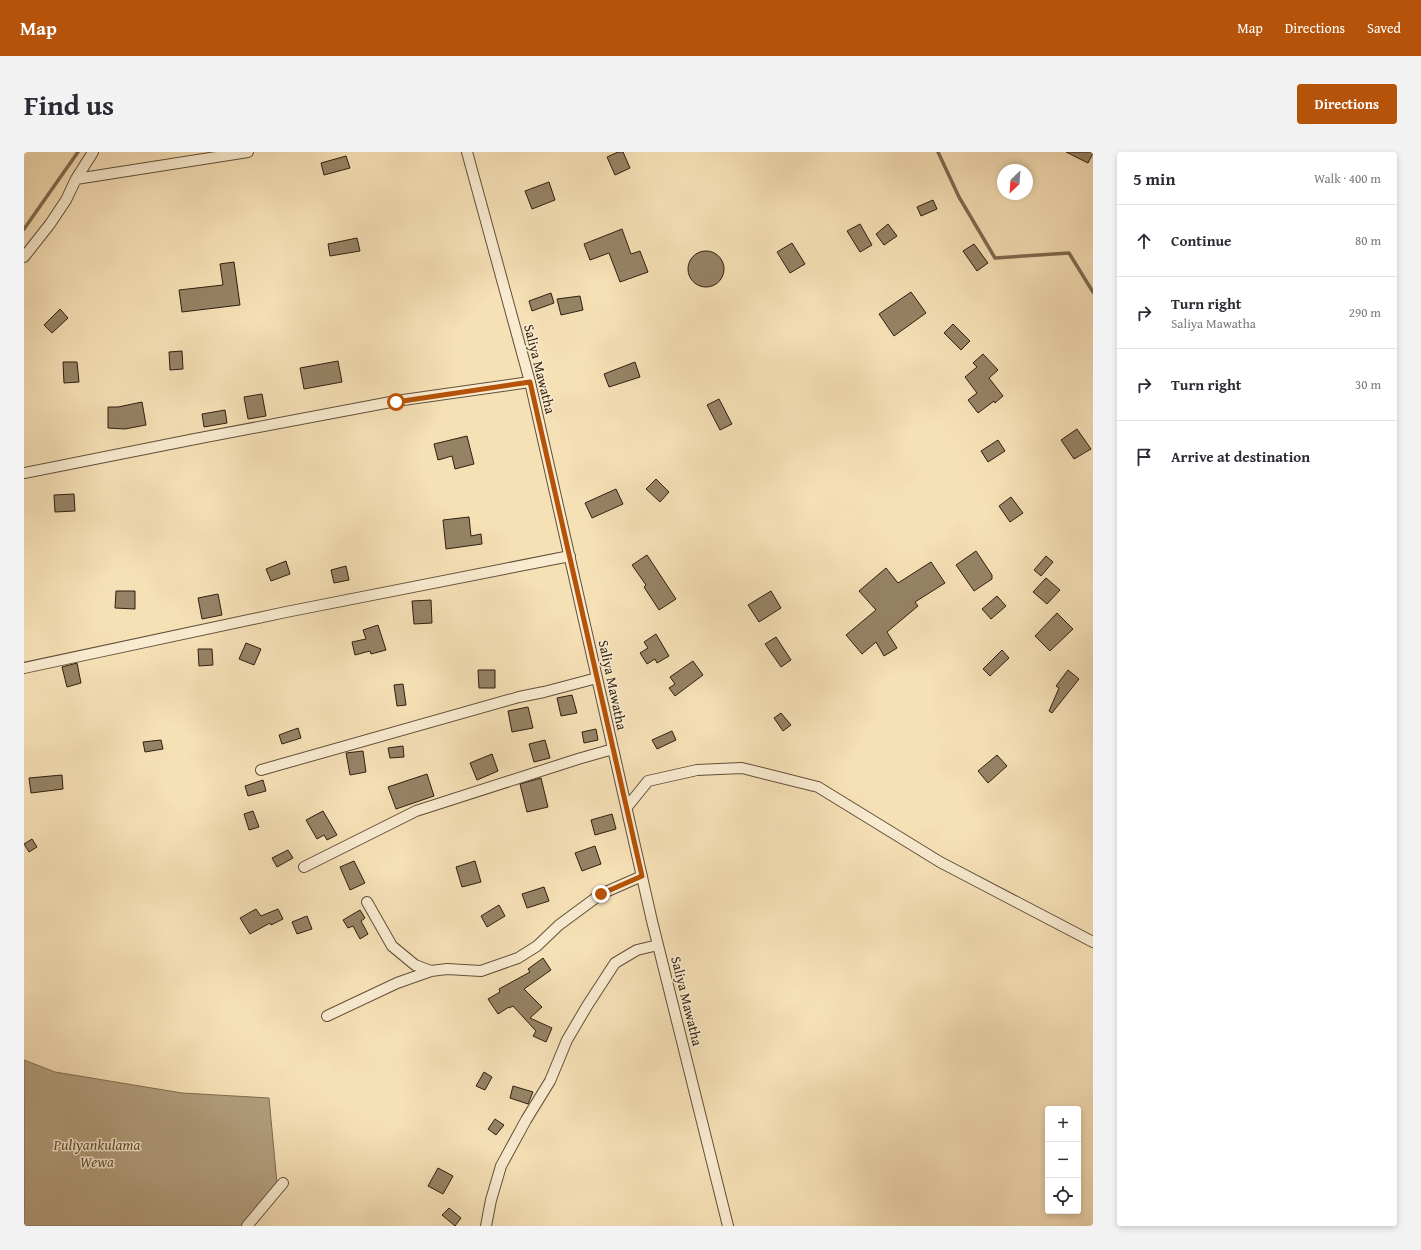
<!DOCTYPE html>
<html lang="en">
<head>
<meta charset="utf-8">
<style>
  :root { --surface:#fff; --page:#f2f2f3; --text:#2b2b33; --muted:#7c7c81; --line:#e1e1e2; --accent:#b45309 }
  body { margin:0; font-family:"Gentium Book Plus",serif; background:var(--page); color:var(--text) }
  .controls { position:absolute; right:12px; bottom:12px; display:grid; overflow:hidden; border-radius:4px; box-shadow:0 2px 6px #0003 }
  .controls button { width:36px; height:36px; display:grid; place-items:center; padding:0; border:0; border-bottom:1px solid var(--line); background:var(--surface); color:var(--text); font:20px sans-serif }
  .compass { position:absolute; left:973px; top:12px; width:36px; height:36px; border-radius:50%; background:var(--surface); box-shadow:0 2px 6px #0003; rotate:205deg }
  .stop { position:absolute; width:12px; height:12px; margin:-9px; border:3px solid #b45309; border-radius:50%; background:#fff }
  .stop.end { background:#b45309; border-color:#fff; box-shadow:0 1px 4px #0008 }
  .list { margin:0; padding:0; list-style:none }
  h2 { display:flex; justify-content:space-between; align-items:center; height:52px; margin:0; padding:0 16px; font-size:17px }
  h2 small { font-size:13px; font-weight:400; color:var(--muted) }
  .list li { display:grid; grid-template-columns:26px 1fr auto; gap:12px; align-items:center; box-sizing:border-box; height:72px; padding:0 16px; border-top:1px solid var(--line) }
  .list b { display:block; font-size:15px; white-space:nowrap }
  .list p { margin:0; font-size:13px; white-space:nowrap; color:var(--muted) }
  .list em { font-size:13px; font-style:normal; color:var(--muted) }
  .icon { flex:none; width:22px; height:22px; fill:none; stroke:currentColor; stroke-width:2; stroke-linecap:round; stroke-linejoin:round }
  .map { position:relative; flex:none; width:1069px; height:1074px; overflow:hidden; border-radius:4px }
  header { display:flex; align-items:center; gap:24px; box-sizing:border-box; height:56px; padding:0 20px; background:var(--accent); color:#fff }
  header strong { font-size:19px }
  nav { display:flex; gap:22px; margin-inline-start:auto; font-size:14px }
  .intro { display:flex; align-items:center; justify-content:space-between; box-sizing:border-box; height:96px; padding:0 24px }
  h1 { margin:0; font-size:28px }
  .button { padding:10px 18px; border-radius:4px; background:var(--accent); color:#fff; font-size:14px; font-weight:700 }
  main { display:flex; gap:24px; padding:0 24px }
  aside { flex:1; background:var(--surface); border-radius:4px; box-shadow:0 2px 6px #0003 }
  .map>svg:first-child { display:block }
  .water { fill:#b29e7d; stroke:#7e6b51 }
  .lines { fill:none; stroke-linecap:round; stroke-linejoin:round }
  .stream { stroke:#7e6b51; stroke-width:3.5 }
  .building { fill:#968366; stroke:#2f1f0f }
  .minor-casing { stroke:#614f39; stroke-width:12 }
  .minor { stroke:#f9ebd0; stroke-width:10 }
  .route { stroke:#b45309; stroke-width:5 }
  .labels { text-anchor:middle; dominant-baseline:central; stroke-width:3; stroke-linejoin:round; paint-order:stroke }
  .street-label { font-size:14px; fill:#2f1f0f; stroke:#f9ebd0 }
  .water-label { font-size:15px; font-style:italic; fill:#5d4b36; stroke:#f9ebd0 }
</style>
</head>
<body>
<header>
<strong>Map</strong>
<nav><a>Map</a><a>Directions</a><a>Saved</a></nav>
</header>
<div class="intro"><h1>Find us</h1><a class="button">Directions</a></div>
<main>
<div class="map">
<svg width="1069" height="1074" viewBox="0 0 1069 1074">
  <rect width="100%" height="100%" fill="#f6e0b6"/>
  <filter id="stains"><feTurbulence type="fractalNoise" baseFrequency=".005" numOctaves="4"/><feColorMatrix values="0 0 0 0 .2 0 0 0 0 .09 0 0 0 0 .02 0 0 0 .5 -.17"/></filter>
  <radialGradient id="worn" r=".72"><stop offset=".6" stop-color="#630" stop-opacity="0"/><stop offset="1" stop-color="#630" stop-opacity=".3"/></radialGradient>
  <path class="water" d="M 0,908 L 31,920 L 158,941 L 245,946 L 253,1031 L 217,1074 L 0,1074 Z"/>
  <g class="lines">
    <path class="stream" d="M 914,0 L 935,45 L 971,106 L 1045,101 L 1069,140
      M 0,77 L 54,0"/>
  </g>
  <path class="building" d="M 594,0 L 599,0 L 606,16 L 591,23 L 583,5 Z
    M 1042,0 L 1069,0 L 1069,1 L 1064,11 Z
    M 322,4 L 326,16 L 300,23 L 297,11 Z
    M 525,30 L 531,48 L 508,57 L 501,39 Z
    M 909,48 L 913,57 L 897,64 L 893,55 Z
    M 836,72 L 848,93 L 836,100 L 823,79 Z
    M 864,72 L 873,84 L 860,93 L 852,82 Z
    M 598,77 L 607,102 L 616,99 L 624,120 L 596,130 L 585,101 L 566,108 L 560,92 Z
    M 333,86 L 336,99 L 306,104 L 304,92 Z
    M 768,91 L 781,112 L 766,121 L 753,100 Z
    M 950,92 L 964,111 L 953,119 L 939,99 Z
    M664 117a18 18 0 1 1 36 0a18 18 0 1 1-36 0Z
    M 210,110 L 216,153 L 158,160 L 155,138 L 199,133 L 196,112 Z
    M 887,140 L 902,161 L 870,184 L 855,162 Z
    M 527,141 L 530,151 L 508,159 L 505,149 Z
    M 556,144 L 559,158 L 537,163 L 533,147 Z
    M 36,157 L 44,166 L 28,181 L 20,173 Z
    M 929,172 L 946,189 L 937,198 L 920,181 Z
    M 158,199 L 159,217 L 146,218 L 145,200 Z
    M 959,202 L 974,218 L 965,226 L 979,244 L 971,251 L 970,249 L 954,261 L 944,248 L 953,241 L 941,225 L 953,215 L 949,211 Z
    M 314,209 L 318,230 L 280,237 L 276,216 Z
    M 39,210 L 53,210 L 55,230 L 40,231 Z
    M 611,210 L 616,225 L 585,235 L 580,222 Z
    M 238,242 L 242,264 L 224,267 L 220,245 Z
    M 695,247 L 708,272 L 696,278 L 683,253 Z
    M 118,250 L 122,273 L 101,277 L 84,276 L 84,255 L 94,255 Z
    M 201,258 L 203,271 L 180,275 L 178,262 Z
    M 1053,277 L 1067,297 L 1050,307 L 1037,288 Z
    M 443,284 L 450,312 L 431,317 L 428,304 L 414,308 L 410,292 Z
    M 974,288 L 981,299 L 964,310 L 957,299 Z
    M 632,327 L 645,340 L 636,350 L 622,337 Z
    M 592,337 L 599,352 L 568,366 L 561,351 Z
    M 50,342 L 51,359 L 31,360 L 30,343 Z
    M 987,345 L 999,361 L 986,370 L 975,354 Z
    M 445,365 L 447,384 L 457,382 L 458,392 L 422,397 L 419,368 Z
    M 952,399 L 968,423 L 968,427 L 950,439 L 932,413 Z
    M 623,403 L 652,447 L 635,458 L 620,435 L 622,433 L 608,413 Z
    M 1022,404 L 1029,410 L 1017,424 L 1010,418 Z
    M 262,409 L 266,422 L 247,429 L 242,417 Z
    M 907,410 L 921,431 L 891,450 L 894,454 L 863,480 L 873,496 L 860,504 L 852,490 L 838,502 L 822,483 L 852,458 L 835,439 L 862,416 L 874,431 Z
    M 322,414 L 325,428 L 310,431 L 307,418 Z
    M 1022,426 L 1036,438 L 1023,452 L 1009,440 Z
    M 92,439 L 111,439 L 111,457 L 91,456 Z
    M 747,439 L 757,456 L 735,470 L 724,453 Z
    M 194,442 L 198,463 L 178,467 L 174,446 Z
    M 973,444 L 982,454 L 967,467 L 958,457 Z
    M 407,448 L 408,471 L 390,472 L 388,449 Z
    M 1033,461 L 1049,477 L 1026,499 L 1011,484 Z
    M 354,473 L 362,498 L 347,502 L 346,499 L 331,503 L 328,490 L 342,487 L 339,478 Z
    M 632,482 L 645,504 L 633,511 L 631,507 L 623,512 L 616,501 L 624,496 L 620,490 Z
    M 752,485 L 767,508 L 757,515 L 741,492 Z
    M 222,491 L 237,497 L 230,513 L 215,507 Z
    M 174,497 L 188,497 L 189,513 L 175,514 Z
    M 978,498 L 985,506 L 966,524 L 959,517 Z
    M 669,509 L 679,523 L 651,544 L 645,536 L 651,532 L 646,525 Z
    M 53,511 L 57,531 L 43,535 L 38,515 Z
    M 454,518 L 471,518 L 471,536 L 455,536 Z
    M 1044,518 L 1055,527 L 1028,561 L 1025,559 L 1035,536 L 1032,534 Z
    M 379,532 L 382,553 L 373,554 L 370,533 Z
    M 548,543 L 553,561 L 537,564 L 533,546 Z
    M 504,555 L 509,576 L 488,580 L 484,559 Z
    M 757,561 L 767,573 L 759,579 L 750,566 Z
    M 274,576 L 277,586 L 258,592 L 255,583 Z
    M 572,577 L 574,588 L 560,591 L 558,580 Z
    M 648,579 L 652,588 L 633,597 L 628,588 Z
    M 137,588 L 139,597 L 121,600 L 119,590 Z
    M 521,588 L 526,606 L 510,610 L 505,592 Z
    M 379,594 L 380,605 L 366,606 L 364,596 Z
    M 339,599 L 342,620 L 326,623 L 322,601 Z
    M 468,602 L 474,619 L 453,628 L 446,611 Z
    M 973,603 L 983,614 L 964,631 L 954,619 Z
    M 403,622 L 410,644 L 372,657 L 364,635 Z
    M 38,623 L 39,637 L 7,641 L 5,626 Z
    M 517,626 L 524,655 L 503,660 L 496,632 Z
    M 239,628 L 242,639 L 224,644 L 221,634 Z
    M 229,659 L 235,675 L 225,678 L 220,662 Z
    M 299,659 L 313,683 L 303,688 L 300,683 L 293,687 L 282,668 Z
    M 588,662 L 592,677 L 571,683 L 567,668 Z
    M 8,687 L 13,695 L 5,700 L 0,692 Z
    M 571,694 L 577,712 L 558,719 L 551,701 Z
    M 264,698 L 269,706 L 253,715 L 248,706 Z
    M 330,709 L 341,731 L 326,738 L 316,715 Z
    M 451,709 L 457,730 L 438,735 L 432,715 Z
    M 520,735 L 525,749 L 503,756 L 498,742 Z
    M 475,753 L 481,764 L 463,775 L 457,764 Z
    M 232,757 L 237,764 L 254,757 L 259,767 L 247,773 L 246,771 L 226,782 L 216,766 Z
    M 336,758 L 341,766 L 337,769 L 344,782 L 336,787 L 329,774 L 324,776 L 319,768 Z
    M 283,764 L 288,777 L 273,782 L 268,770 Z
    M 519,806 L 527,818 L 500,837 L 518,855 L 506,866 L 528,876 L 522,890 L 509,884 L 512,879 L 489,854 L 485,856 L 485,855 L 474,862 L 464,847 L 476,840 L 475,837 L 506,820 L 504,817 Z
    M 460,920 L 468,925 L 461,938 L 452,934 Z
    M 489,934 L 509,940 L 504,952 L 486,946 Z
    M 471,967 L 480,973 L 472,983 L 464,977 Z
    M 414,1016 L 429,1024 L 419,1042 L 404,1034 Z
    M 425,1056 L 437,1066 L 431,1074 L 418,1063 Z"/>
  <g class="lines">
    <defs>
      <path id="minor" d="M 443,0 L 506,230 L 628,769 L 704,1074
        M 52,27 L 224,0
        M 0,105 L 26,72 L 42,48 L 52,27 L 69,0
        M 0,321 L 171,287 L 372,249 L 506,230
        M 0,516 L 262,460 L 546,404
        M 237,618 L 495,545 L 520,540 L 573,526
        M 603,655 L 624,629 L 673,618 L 718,616 L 794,635 L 916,710 L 1069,790
        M 280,715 L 392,659 L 554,607 L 589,597
        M 343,750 L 368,794 L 391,813 L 407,819
        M 303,864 L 373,831 L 407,819 L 423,817 L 457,819 L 494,806 L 513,794 L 535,773 L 577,742 L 618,724
        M 223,1074 L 259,1031
        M 462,1074 L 467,1048 L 477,1014 L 502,968 L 526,929 L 543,888 L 563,854 L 591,811 L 613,798 L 634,793"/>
    </defs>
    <use href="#minor" class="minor-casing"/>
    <use href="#minor" class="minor"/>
  </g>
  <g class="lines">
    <path class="route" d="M 372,250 L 506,230 L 618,724 L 577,742"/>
  </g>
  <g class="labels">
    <g class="street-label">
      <text transform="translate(516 217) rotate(76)">Saliya Mawatha</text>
      <text transform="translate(589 533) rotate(78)">Saliya Mawatha</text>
      <text transform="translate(663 849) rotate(76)">Saliya Mawatha</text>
    </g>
    <g class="water-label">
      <text x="73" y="992">Puliyankulama<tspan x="73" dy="17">Wewa</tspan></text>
    </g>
  </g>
  <rect width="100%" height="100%" filter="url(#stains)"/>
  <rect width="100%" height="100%" fill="url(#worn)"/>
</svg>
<div class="controls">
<button>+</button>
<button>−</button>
<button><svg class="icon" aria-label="locate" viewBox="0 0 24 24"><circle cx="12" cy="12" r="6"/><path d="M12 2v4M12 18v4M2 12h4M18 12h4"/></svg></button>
</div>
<svg class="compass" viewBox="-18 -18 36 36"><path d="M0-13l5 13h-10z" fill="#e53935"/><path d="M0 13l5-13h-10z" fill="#7c7c81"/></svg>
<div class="stop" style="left:372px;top:250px"></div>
<div class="stop end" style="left:577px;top:742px"></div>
</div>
<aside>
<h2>5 min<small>Walk · 400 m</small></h2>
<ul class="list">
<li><svg class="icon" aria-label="ahead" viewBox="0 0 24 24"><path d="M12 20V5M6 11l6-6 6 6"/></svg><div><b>Continue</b></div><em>80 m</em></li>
<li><svg class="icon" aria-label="right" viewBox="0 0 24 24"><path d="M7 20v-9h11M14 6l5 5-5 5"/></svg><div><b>Turn right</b><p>Saliya Mawatha</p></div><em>290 m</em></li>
<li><svg class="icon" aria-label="right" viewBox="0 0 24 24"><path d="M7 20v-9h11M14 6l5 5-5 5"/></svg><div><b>Turn right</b></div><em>30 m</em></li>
<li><svg class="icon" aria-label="arrive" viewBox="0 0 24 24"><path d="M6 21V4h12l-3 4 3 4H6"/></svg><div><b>Arrive at destination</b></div></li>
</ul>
</aside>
</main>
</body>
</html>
